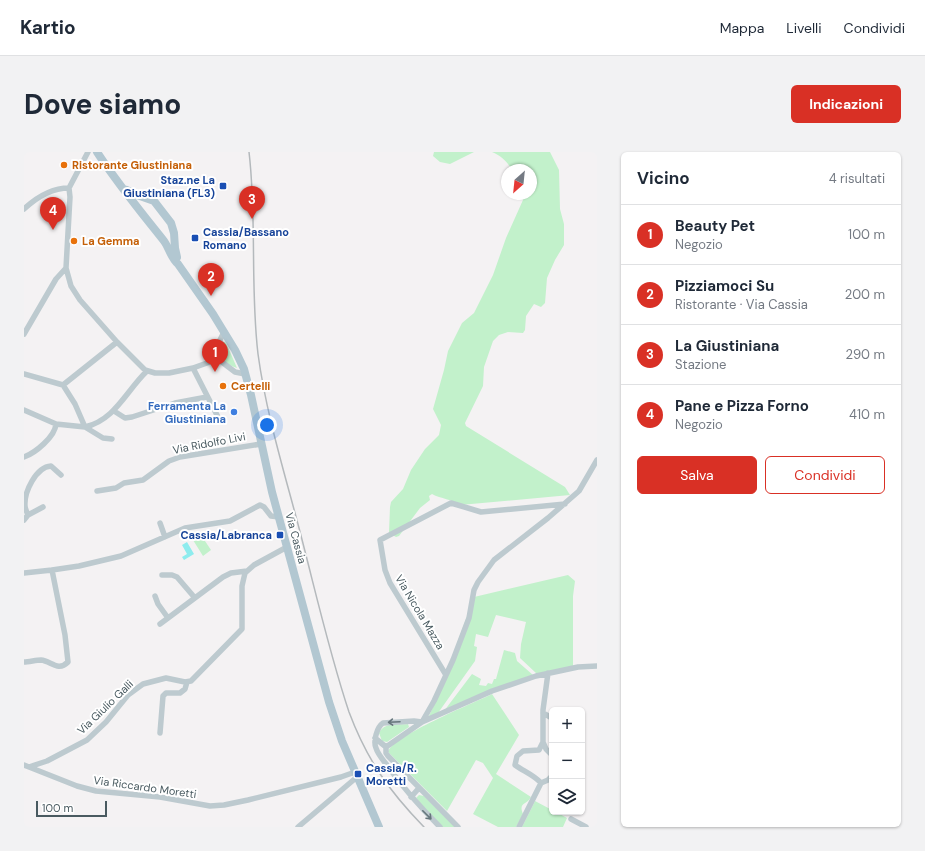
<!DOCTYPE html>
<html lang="it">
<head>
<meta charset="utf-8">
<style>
  :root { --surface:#fff; --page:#f2f2f3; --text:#1f2937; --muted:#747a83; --line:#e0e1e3; --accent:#d93025 }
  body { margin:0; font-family:"DM Sans",sans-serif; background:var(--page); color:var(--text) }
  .controls { position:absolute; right:12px; bottom:12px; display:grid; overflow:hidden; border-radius:6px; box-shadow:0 1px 3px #0004 }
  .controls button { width:36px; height:36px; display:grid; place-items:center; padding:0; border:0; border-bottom:1px solid var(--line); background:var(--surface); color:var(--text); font:20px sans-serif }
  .compass { position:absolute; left:477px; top:12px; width:36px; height:36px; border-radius:50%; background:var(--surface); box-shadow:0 1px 3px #0004; rotate:207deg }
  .scale { position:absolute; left:12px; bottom:10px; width:71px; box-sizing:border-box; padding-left:4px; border:2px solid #495a60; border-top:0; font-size:11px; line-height:14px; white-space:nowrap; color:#495a60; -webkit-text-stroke:3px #fff; paint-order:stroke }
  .you { position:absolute; left:243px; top:273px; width:14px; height:14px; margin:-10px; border:3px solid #fff; border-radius:50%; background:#1a73e8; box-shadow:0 0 0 6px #1a73e833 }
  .badge { display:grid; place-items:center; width:26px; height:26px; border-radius:50%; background:var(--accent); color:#fff; font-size:13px; font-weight:700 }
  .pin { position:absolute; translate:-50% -33px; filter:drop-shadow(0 1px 2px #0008) }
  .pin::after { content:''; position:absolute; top:21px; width:14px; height:12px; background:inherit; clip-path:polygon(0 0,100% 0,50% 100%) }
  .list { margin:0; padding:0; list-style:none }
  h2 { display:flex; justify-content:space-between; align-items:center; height:52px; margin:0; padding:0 16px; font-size:17px }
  h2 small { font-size:13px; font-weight:400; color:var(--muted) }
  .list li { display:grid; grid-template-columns:26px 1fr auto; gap:12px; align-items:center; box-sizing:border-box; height:60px; padding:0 16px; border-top:1px solid var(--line) }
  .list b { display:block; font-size:15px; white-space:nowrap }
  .list p { margin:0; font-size:13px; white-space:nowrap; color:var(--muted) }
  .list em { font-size:13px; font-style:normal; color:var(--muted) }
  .actions { display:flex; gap:8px; padding:12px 16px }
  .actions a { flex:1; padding:9px 0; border:1px solid var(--accent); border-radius:6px; text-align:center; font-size:14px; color:var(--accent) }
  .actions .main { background:var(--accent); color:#fff }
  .icon { flex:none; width:22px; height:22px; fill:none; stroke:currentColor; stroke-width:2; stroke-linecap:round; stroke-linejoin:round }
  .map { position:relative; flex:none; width:573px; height:675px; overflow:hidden; border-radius:6px }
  header { display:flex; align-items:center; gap:24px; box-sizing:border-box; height:56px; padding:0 20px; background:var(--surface); border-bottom:1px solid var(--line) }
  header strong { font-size:19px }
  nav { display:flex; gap:22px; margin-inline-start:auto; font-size:14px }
  .intro { display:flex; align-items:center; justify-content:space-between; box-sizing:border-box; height:96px; padding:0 24px }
  h1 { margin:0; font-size:28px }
  .button { padding:10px 18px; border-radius:6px; background:var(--accent); color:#fff; font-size:14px; font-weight:700 }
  main { display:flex; gap:24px; padding:0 24px }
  aside { flex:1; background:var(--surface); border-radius:6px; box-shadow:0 1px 3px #0004 }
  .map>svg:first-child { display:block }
  .green { fill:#c2f1cb }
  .water { fill:#8eecee }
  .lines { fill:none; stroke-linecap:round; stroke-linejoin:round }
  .street { stroke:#bdcacf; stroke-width:5.5 }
  .primary { stroke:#b2c7d1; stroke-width:8 }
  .rail { stroke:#b4b9bc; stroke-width:1.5 }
  .oneway { stroke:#66767c }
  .food-dot { fill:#e8710a; stroke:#fff; stroke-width:1.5 }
  .transit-dot { fill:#1a4fb4; stroke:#fff; stroke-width:1.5 }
  .shop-dot { fill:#3f7fe0; stroke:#fff; stroke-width:1.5 }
  .labels { text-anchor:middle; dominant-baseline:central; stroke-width:4; stroke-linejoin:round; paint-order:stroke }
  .food-label { font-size:11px; font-weight:bold; fill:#c56008; stroke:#fff; text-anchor:start }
  .transit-label { font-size:11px; font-weight:bold; fill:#164399; stroke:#fff; text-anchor:end }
  .shop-label { font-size:11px; font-weight:bold; fill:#366cbe; stroke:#fff; text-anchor:end }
  .street-label { font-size:11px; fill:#495a60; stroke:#fff }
</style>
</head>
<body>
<header>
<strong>Kartio</strong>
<nav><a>Mappa</a><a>Livelli</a><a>Condividi</a></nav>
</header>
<div class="intro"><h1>Dove siamo</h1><a class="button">Indicazioni</a></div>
<main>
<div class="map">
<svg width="573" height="675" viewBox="0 0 573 675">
  <rect width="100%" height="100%" fill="#f4f2f3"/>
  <path class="green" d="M 410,0 L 450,0 L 426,12 L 416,10 L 409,4 Z
    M 468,0 L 526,0 L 535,18 L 536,57 L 540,72 L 540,93 L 531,108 L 523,126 L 521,151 L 517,155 L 510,152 L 502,164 L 501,178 L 499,181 L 484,180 L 475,183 L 469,189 L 460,215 L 459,234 L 441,271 L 442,274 L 541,335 L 546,343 L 436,353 C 428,347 417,347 408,342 L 405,344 L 406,348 L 396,356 L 375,384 L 372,385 L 365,381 L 366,355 L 367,350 L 379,337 L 387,318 L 401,297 L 415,283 L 417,273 L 409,257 L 420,218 L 424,199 L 438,171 L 450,161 L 469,123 L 482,86 L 499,48 L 498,42 L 507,42 L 507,18 L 488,18 C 483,9 477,4 468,0 Z
    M 199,190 L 201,190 L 203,193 L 213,216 C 200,212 193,203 199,190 Z
    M 177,383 L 187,398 L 179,404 L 169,388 Z
    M 544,423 L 551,429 L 549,444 L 549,514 L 513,522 L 496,506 L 497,492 L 502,470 L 472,463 L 464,485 L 452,482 L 450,494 L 453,495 L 451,509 L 414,561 L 404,566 L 412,549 L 450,445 Z
    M 480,498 L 491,501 L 493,509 L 509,523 L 420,559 L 448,522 L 457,527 L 455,533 L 462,534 L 464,531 L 468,532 L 470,527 L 472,527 Z
    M 468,542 L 495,583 L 472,622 L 507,645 C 503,653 494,650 499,662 L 492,675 L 474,675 L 449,662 L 469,626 L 459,611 L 452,608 L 423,659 L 364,600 C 368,584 450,551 468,542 Z
    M 384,572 L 385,575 L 363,590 L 358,589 L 355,581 C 360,570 374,573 384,572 Z
    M 395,643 L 400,644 L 431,675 L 417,675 L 392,646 Z
    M 511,649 L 528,658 L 528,660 L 532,660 L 543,666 L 539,675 L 498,675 Z"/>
  <path class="water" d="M 163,390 L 170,402 L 160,408 L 158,405 L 163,402 L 158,393 Z"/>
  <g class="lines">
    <path class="street" d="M 64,0 L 45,36 L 46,45 L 42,116 L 47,134 L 56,148 L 93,190 L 121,218 L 131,221 L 145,221 L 169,216 L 194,207
      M 0,57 C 13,45 28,36 45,36
      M 200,180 L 195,190 L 193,203 L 194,207 L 211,220 L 221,222
      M 0,182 L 32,127 L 42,116
      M 169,216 L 195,267
      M 0,222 L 39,233 L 51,252 L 61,275
      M 39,233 L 93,190
      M 0,258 L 32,272 L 61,275 L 79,286 L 88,287
      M 90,259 L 101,266 L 108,265 L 151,251 L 183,245
      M 61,275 C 91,268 102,239 123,219
      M 0,305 C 11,301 31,285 32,272
      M 73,339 L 92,336 L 100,331 L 119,328 L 145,309 L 156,305 L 237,292
      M 4,363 L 19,355
      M 0,368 L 4,363 C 3,360 1,357 1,354 C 0,340 12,315 27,314 L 37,323
      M 136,371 L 141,385
      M 0,421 L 28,418 L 55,414 L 97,404 L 161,376 L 206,369 L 236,353 L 240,355 L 247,364 L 255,365
      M 138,423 L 148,423 L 153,425 L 171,446
      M 131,444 L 134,452 L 144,466
      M 136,472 L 199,425 L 207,421 L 223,419
      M 0,510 C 5,510 12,508 17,508 C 27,509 34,520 44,510 L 41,483 L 28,418
      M 422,523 L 366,431 L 361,418 L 356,388 L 427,351 L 457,360 L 541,352
      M 519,561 L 528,566
      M 398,570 L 410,549 L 429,508 L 445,466 L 450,438 L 454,430 L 470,408 L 524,366 L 555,339 L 573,308
      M 398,570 L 390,569 L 359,571 C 353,575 349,589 352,596 C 354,603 361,610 365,616 C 381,638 397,656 416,675
      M 136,581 L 139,544 L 142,541 L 156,541 L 161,537 L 163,530
      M 351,586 L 362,595
      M 519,590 L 522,597 L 528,603
      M 362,595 L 398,570 L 468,539 L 512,524 L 554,515 L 573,514
      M 362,595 L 362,601 L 364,604 L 434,675
      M 0,613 L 5,615 L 23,609 L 63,588 L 82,570 L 104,543 L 119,532 L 142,526 L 161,530 L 167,529 L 218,477 L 218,434 L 221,421 L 230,413 L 263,395
      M 5,615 L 53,634 L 72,639 L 136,645 L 186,654 L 200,653 L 224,648 L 317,625 L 331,620
      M 517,631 C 510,623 499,619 491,613 L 493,604 L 499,599 L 515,598 L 519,590 L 519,558 L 524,521
      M 517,631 L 524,628 L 528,624
      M 387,645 L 395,636
      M 547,667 L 562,675
      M 274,675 L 333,625
      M 495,675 L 517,631"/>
    <path class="primary" d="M 73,0 C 93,31 117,60 140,89 C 145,96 147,106 154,112 L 189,162 L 211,198 L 220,217 L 227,243 L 248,340 L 305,550 L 318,589 L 355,675
      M 103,38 L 113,43 L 130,49 L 147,71 L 150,81 L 151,96 L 153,105"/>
    <path class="rail" d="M 225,0 C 233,67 226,135 234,202 C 242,261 260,319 275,376 C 291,437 305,500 325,560 C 343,608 365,639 400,675"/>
  </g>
  <defs><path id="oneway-shaft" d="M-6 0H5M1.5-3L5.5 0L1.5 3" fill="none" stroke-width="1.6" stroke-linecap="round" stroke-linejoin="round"/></defs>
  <g class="oneway">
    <use href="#oneway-shaft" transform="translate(370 570) rotate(177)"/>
    <use href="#oneway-shaft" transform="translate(403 663) rotate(45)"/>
  </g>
  <g class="food-dot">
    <circle cx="40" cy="13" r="4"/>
    <circle cx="50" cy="89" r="4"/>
    <circle cx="199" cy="234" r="4"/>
  </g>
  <g class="transit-dot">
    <rect x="195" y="30" width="8" height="8" rx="2"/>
    <rect x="167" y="82" width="8" height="8" rx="2"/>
    <rect x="252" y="379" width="8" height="8" rx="2"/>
    <rect x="330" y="618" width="8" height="8" rx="2"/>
  </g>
  <circle class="shop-dot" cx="210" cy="260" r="4"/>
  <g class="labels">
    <g class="food-label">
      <text x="48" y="13">Ristorante Giustiniana</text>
      <text x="58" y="89">La Gemma</text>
      <text x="207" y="234">Certelli</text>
    </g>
    <g class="transit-label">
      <text x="191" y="28">Staz.ne La<tspan x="191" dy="13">Giustiniana (FL3)</tspan></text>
      <text x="179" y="80" text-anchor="start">Cassia/Bassano<tspan x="179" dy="13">Romano</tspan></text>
      <text x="248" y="383">Cassia/Labranca</text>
      <text x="342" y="616" text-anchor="start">Cassia/R.<tspan x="342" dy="13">Moretti</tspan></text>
    </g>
    <g class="shop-label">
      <text x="202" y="254">Ferramenta La<tspan x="202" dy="13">Giustiniana</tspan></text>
    </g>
    <g class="street-label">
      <text transform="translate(185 291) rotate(-11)">Via Ridolfo Livi</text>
      <text transform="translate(272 386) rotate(75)">Via Cassia</text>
      <text transform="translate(396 460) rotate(59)">Via Nicola Mazza</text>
      <text transform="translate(81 555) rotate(-44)">Via Giulio Galli</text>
      <text transform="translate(121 635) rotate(8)">Via Riccardo Moretti</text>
    </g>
  </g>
</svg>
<div class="controls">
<button>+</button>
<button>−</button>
<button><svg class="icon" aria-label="layers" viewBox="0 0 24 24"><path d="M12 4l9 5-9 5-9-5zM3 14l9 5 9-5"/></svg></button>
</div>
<svg class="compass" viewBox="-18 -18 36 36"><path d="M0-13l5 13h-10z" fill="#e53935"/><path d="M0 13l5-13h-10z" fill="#747a83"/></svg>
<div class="scale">100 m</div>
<div class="you"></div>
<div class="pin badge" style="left:191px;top:220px">1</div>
<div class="pin badge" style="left:187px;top:144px">2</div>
<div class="pin badge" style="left:228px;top:67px">3</div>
<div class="pin badge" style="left:29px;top:78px">4</div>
</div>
<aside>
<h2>Vicino<small>4 risultati</small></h2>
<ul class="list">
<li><span class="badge">1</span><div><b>Beauty Pet</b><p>Negozio</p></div><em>100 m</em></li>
<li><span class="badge">2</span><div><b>Pizziamoci Su</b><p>Ristorante · Via Cassia</p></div><em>200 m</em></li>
<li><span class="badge">3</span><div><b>La Giustiniana</b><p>Stazione</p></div><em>290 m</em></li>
<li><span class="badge">4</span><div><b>Pane e Pizza Forno</b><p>Negozio</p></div><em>410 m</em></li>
</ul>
<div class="actions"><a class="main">Salva</a><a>Condividi</a></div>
</aside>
</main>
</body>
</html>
